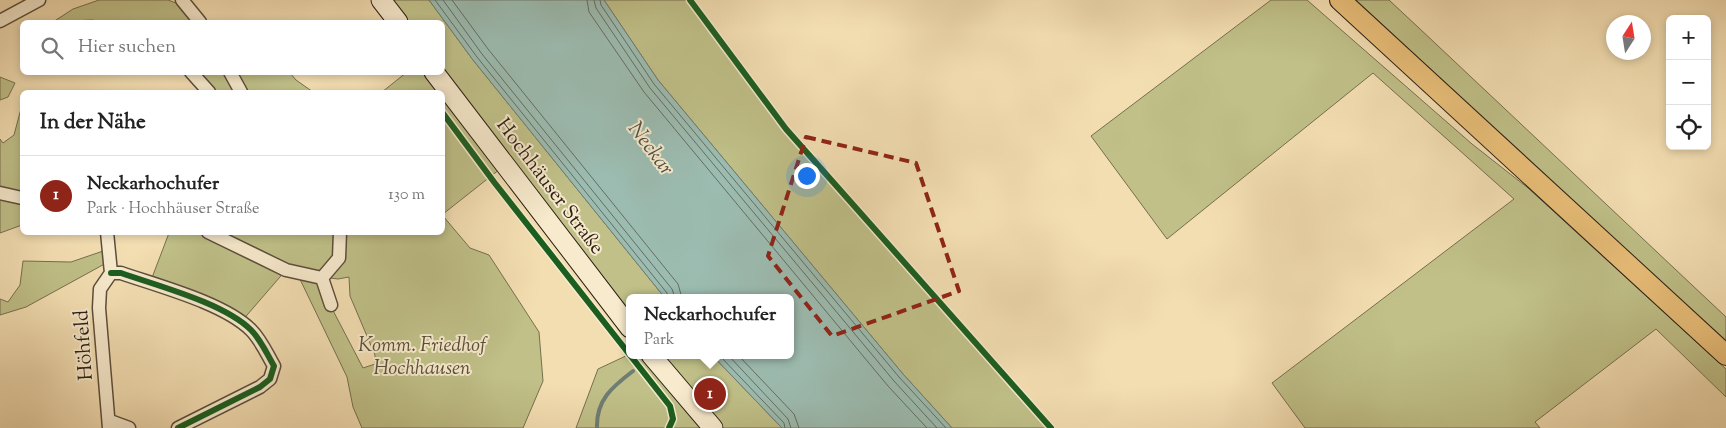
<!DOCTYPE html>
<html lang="de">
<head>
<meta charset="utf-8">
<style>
  :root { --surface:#fff; --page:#f2f2f2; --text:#222; --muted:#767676; --line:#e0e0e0; --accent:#8f2418 }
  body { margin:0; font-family:"Sorts Mill Goudy",serif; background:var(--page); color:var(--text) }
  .controls { position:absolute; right:15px; top:15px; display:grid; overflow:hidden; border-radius:8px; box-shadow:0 2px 8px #0003 }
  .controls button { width:45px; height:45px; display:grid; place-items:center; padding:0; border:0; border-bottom:1px solid var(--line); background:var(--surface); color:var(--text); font:25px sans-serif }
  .compass { position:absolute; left:1606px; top:15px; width:45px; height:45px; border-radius:50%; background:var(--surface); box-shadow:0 2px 8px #0003; rotate:12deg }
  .you { position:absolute; left:806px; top:175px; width:18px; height:18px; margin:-12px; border:4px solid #fff; border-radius:50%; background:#1a73e8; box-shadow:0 0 0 8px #1a73e833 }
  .badge { display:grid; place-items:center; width:32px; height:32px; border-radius:50%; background:var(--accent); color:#fff; font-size:16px; font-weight:700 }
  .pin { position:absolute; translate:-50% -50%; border:2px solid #fff; box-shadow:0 1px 5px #0006 }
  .popup { position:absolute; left:626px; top:294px; width:168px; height:65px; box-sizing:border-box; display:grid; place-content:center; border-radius:8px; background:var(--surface); filter:drop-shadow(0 1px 4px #0005); font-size:16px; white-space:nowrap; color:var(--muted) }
  .popup b { font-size:19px; color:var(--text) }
  .popup::after { content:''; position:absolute; left:50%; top:100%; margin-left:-10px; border:10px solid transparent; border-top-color:var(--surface) }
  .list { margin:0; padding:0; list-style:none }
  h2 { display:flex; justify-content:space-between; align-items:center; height:65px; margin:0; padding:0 20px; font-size:21px }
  h2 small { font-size:16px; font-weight:400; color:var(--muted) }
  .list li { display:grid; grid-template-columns:32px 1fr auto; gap:15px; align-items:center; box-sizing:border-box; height:80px; padding:0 20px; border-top:1px solid var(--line) }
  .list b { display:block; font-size:19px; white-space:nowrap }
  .list p { margin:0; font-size:16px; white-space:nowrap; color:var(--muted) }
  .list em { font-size:16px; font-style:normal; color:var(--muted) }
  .icon { flex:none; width:28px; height:28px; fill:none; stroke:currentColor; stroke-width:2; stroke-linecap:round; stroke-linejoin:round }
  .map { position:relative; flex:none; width:1726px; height:428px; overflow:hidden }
  .search { position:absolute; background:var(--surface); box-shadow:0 2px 8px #0003; left:20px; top:20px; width:425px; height:55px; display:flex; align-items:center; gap:12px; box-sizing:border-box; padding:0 18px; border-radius:8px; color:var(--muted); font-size:19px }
  .panel { position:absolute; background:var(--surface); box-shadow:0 2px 8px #0003; left:20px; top:90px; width:425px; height:145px; border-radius:8px }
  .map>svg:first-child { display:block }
  .green { fill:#c0c088; stroke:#766f4e; fill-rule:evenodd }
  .water { fill:#9cbcb1; stroke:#6f7d73 }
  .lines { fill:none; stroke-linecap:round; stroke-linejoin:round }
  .shore { stroke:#646d63; stroke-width:1 }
  .stream { stroke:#6f7d73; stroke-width:4 }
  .street-casing { stroke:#5d4e3c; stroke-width:15 }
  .secondary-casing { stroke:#2b1e15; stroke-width:21 }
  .primary-casing { stroke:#2b1e15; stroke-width:22 }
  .street { stroke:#f7eacd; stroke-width:12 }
  .secondary { stroke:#f7eacd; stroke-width:19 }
  .primary { stroke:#eabf79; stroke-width:20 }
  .cycleway-casing { stroke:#f7eacd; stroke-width:9 }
  .cycleway { stroke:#1b5e20; stroke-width:6 }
  .marked { fill:none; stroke:#8f2418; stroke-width:4; stroke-dasharray:10 6; stroke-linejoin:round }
  .labels { text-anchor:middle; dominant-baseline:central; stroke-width:4; stroke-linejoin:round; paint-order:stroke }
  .street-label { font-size:20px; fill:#2b1e15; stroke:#f7eacd }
  .park-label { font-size:20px; font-style:italic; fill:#584f38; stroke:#f7eacd }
  .water-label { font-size:21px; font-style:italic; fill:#4d4d44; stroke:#f7eacd }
</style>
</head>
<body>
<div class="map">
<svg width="1726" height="428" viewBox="0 0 1726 428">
  <rect width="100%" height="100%" fill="#f3deb2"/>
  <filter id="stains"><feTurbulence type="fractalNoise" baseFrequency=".004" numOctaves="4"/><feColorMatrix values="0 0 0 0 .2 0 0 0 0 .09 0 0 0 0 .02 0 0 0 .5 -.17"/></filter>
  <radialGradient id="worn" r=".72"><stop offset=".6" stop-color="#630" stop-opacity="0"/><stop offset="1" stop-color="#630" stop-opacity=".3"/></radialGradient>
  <path class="green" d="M 99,0 L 168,0 L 189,8 L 200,22 L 100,22 L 92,20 L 53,22 L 73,9 Z
    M 391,0 L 429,0 L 473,60 L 665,298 L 630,298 L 630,316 L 443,70 L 442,22 L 407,22 Z
    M 604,0 L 690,0 L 786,129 L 1051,428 L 952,428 L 903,374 L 658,80 Z
    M 1271,0 L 1307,0 L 1472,144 L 1528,188 L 1726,369 L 1726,397 L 1656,329 L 1535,422 L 1540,428 L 1305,428 L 1272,383 L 1514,199 L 1373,73 L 1167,239 L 1091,136 Z
    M 1356,0 L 1389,0 L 1419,28 L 1726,317 L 1726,343 Z
    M 407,72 L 427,73 L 442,92 L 382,92 Z
    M 191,73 L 290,73 L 296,80 L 313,92 L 209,92 Z
    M 0,77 L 15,83 L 8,97 L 0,100 Z
    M 443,93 L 500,169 L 443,214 Z
    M 22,105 L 22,225 L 0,233 L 0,139 L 3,143 L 14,135 Z
    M 443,216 L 470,248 L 489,255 L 539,332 L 543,381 L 523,428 L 362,428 L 353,407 L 347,377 L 297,273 L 286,270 L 241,322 L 150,283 L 169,233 L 442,232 ZM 315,276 L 338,279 L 349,277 L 350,296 L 375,355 L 375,364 L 363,368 Z
    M 109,249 L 110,261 L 26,307 L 0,315 L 0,299 L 8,302 L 20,285 L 23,261 L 71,262 Z
    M 630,354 L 712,355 L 782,428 L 576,428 L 598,369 Z"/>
  <path class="water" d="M 429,0 L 604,0 L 658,80 L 903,374 L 952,428 L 782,428 L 712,355 L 790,355 L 790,298 L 665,298 L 473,60 Z"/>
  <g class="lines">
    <path class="shore" d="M 435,0 L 477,57 L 667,293 L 668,298
      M 443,0 L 482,54 L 672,289 L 675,298
      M 452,0 L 488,49 L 678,284 L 682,298
      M 587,0 L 589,12 L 644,92 L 888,386 L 927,428
      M 594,0 L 596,8 L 650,88 L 894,381 L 937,428
      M 600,0 L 601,5 L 654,84 L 899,377 L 946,428
      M 719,355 L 784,423 L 785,428
      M 728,355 L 788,419 L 791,428
      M 738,355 L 794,414 L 799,428"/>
    <path class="stream" d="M 597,428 C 596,400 612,387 633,371"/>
    <defs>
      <path id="street" d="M 182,0 L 200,22
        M 0,21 L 39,0
        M 191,72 L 209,92
        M 230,72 L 241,92
        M 0,193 L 22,198
        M 107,232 L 111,273 L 100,289 L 99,308 L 109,428
        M 208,232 L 286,270 L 322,278
        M 111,273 L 121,273 C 158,286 224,303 251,330 C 261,340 267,354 274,366 L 270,379 L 260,387 L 178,428
        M 322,278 L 339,258 L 340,232
        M 322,278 L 331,305
        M 110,421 L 129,428"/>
      <path id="secondary" d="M 381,0 L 398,22
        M 434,72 L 630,328
        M 651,355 L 713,428"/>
      <path id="primary" d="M 1340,0 L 1726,355"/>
    </defs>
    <use href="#street" class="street-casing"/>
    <use href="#secondary" class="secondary-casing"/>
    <use href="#primary" class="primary-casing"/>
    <use href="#street" class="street"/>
    <use href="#secondary" class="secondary"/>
    <use href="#primary" class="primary"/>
    <defs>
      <path id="cycleway" d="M 690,0 L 786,129 L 1051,428
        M 442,112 L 494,182 L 670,406 L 673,419 L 669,428
        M 111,273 L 121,273 C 158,286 224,303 251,330 C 261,340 267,354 274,366 L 270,379 L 260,387 L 178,428"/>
    </defs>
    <use href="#cycleway" class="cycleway-casing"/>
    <use href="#cycleway" class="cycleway"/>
  </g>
  <path class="marked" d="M 806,137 L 916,163 L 959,291 L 832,336 L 768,256 Z"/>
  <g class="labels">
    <g class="street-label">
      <text transform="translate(549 187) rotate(53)">Hochhäuser Straße</text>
      <text transform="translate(85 345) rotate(-94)">Höhfeld</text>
    </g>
    <g class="park-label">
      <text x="422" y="346">Komm. Friedhof<tspan x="422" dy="23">Hochhausen</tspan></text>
    </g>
    <g class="water-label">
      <text transform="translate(650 149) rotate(53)">Neckar</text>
    </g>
  </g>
  <rect width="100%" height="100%" filter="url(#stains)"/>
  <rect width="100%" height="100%" fill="url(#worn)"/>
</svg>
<div class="controls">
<button>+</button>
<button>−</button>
<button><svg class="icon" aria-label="locate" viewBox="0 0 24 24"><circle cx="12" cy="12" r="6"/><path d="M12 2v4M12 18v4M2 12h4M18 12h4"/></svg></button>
</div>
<svg class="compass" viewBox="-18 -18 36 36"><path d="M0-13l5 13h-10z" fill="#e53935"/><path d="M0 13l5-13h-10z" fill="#767676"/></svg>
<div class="you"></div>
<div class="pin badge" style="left:710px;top:394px">1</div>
<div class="popup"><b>Neckarhochufer</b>Park</div>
<div class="search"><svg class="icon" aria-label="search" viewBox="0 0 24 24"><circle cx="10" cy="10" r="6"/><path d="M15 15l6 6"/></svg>Hier suchen</div>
<section class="panel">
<h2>In der Nähe<small></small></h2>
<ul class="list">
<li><span class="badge">1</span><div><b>Neckarhochufer</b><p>Park · Hochhäuser Straße</p></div><em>130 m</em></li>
</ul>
</section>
</div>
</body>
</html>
